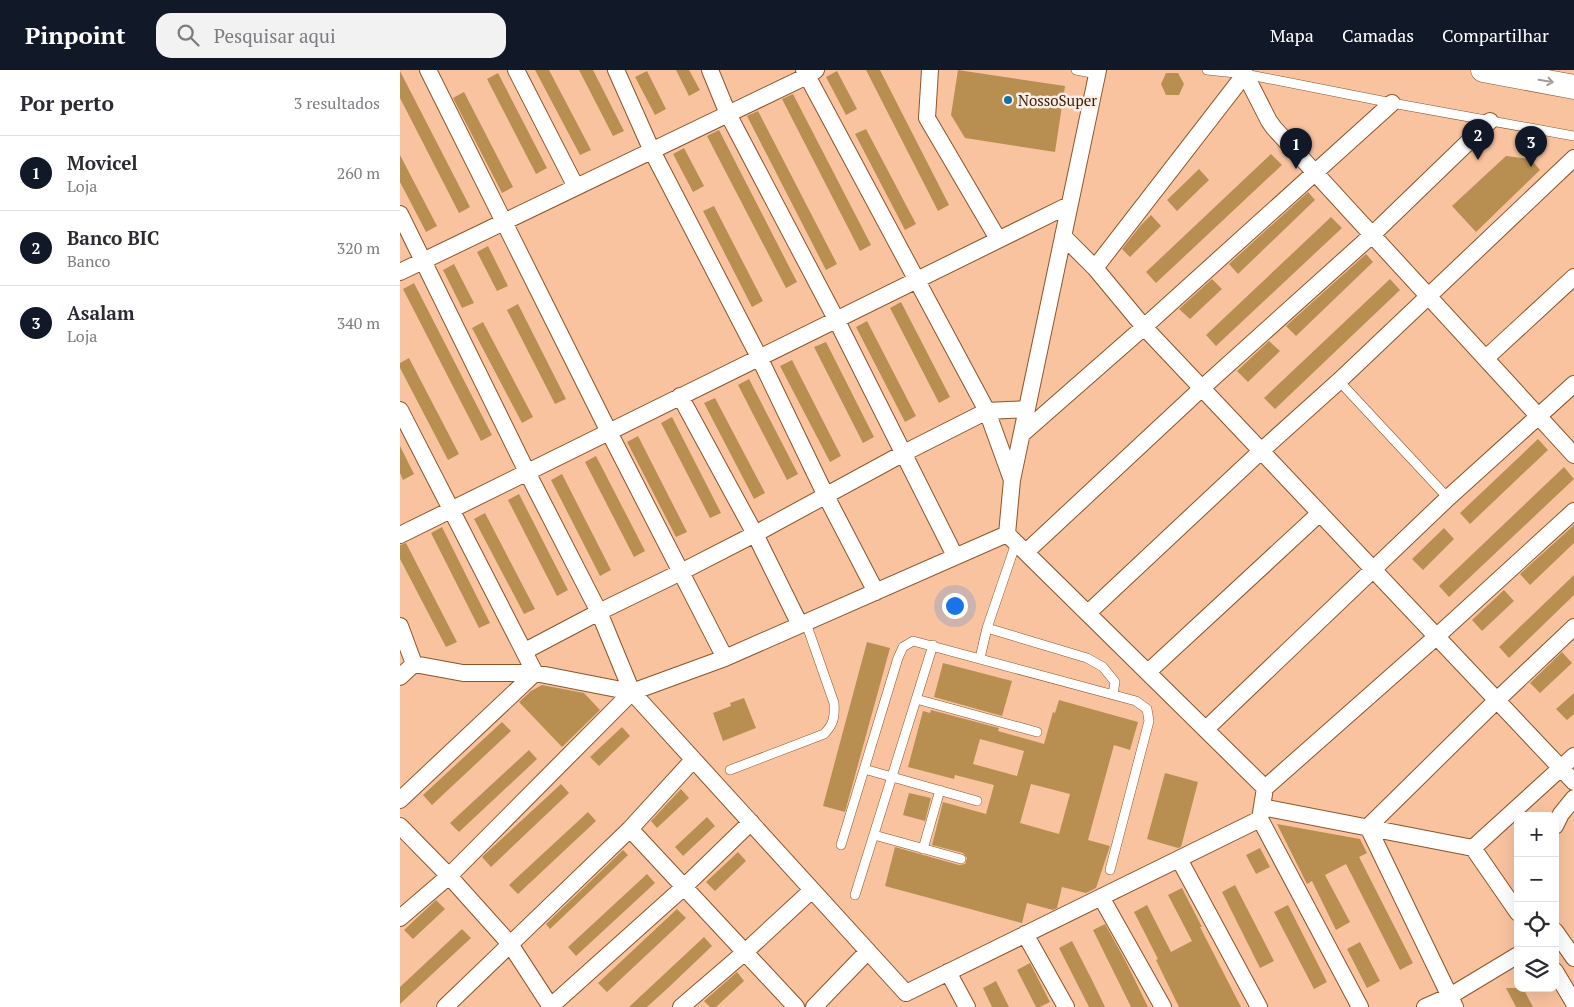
<!DOCTYPE html>
<html lang="pt">
<head>
<meta charset="utf-8">
<style>
  :root { --surface:#fff; --page:#f2f2f3; --text:#2b2b33; --muted:#7c7c81; --line:#e1e1e2; --accent:#111827 }
  body { margin:0; font-family:"PT Serif",serif; background:var(--page); color:var(--text) }
  .controls { position:absolute; right:15px; bottom:15px; display:grid; overflow:hidden; border-radius:10px; box-shadow:0 5px 20px #0002 }
  .controls button { width:45px; height:45px; display:grid; place-items:center; padding:0; border:0; border-bottom:1px solid var(--line); background:var(--surface); color:var(--text); font:25px sans-serif }
  .you { position:absolute; left:554px; top:535px; width:18px; height:18px; margin:-12px; border:4px solid #fff; border-radius:50%; background:#1a73e8; box-shadow:0 0 0 8px #1a73e833 }
  .badge { display:grid; place-items:center; width:32px; height:32px; border-radius:50%; background:var(--accent); color:#fff; font-size:16px; font-weight:700 }
  .pin { position:absolute; translate:-50% -41px; filter:drop-shadow(0 1px 2px #0008) }
  .pin::after { content:''; position:absolute; top:26px; width:18px; height:15px; background:inherit; clip-path:polygon(0 0,100% 0,50% 100%) }
  .list { margin:0; padding:0; list-style:none }
  h2 { display:flex; justify-content:space-between; align-items:center; height:65px; margin:0; padding:0 20px; font-size:21px }
  h2 small { font-size:16px; font-weight:400; color:var(--muted) }
  .list li { display:grid; grid-template-columns:32px 1fr auto; gap:15px; align-items:center; box-sizing:border-box; height:75px; padding:0 20px; border-top:1px solid var(--line) }
  .list b { display:block; font-size:19px; white-space:nowrap }
  .list p { margin:0; font-size:16px; white-space:nowrap; color:var(--muted) }
  .list em { font-size:16px; font-style:normal; color:var(--muted) }
  .icon { flex:none; width:28px; height:28px; fill:none; stroke:currentColor; stroke-width:2; stroke-linecap:round; stroke-linejoin:round }
  .map { position:relative; flex:none; width:1174px; height:937px; overflow:hidden }
  header { display:flex; align-items:center; gap:30px; box-sizing:border-box; height:70px; padding:0 25px; background:var(--accent); color:#fff }
  header strong { font-size:24px }
  nav { display:flex; gap:28px; margin-inline-start:auto; font-size:18px }
  .search { width:350px; height:45px; background:var(--page); display:flex; align-items:center; gap:12px; box-sizing:border-box; padding:0 18px; border-radius:15px; color:var(--muted); font-size:19px }
  main { display:flex }
  aside { flex:1; background:var(--surface) }
  .map>svg:first-child { display:block }
  .building { fill:#b98f51; fill-rule:evenodd }
  .lines { fill:none; stroke-linecap:round; stroke-linejoin:round }
  .service-casing { stroke:#8e5426; stroke-width:10 }
  .minor-casing { stroke:#8e5426; stroke-width:18 }
  .secondary-casing { stroke:#8e5426; stroke-width:25 }
  .service { stroke:#fff; stroke-width:9 }
  .minor { stroke:#fff; stroke-width:16 }
  .secondary { stroke:#fff; stroke-width:24 }
  .oneway { stroke:#a59a92 }
  .poi-dot { fill:#1274a1; stroke:#fceee5; stroke-width:2 }
  .labels { text-anchor:middle; dominant-baseline:central; stroke-width:5; stroke-linejoin:round; paint-order:stroke }
  .poi-label { font-size:15px; fill:#381f0c; stroke:#fceee5; text-anchor:start }
</style>
</head>
<body>
<header>
<strong>Pinpoint</strong>
<div class="search"><svg class="icon" aria-label="search" viewBox="0 0 24 24"><circle cx="10" cy="10" r="6"/><path d="M15 15l6 6"/></svg>Pesquisar aqui</div>
<nav><a>Mapa</a><a>Camadas</a><a>Compartilhar</a></nav>
</header>
<main>
<aside>
<h2>Por perto<small>3 resultados</small></h2>
<ul class="list">
<li><span class="badge">1</span><div><b>Movicel</b><p>Loja</p></div><em>260 m</em></li>
<li><span class="badge">2</span><div><b>Banco BIC</b><p>Banco</p></div><em>320 m</em></li>
<li><span class="badge">3</span><div><b>Asalam</b><p>Loja</p></div><em>340 m</em></li>
</ul>
</aside>
<div class="map">
<svg width="1174" height="937" viewBox="0 0 1174 937">
  <rect width="100%" height="100%" fill="#f9c39f"/>
  <path class="building" d="M 135,0 L 149,0 L 191,80 L 180,85 Z
    M 179,0 L 193,0 L 224,61 L 213,66 Z
    M 276,0 L 289,0 L 300,20 L 289,26 Z
    M 466,0 L 480,0 L 549,135 L 538,141 Z
    M 558,0 L 665,16 L 655,82 L 565,68 L 551,45 Z
    M 0,1 L 70,137 L 59,143 L 0,28 Z
    M 247,1 L 266,39 L 255,45 L 235,7 Z
    M 437,1 L 457,39 L 446,45 L 426,7 Z
    M 98,3 L 147,98 L 136,104 L 87,9 Z
    M 766,3 L 778,3 L 784,14 L 779,25 L 766,25 L 761,14 Z
    M 64,22 L 113,117 L 102,123 L 53,28 Z
    M 393,24 L 471,175 L 460,181 L 382,29 Z
    M 358,41 L 437,194 L 426,200 L 347,46 Z
    M 466,59 L 516,154 L 505,160 L 455,64 Z
    M 319,60 L 397,212 L 386,218 L 307,66 Z
    M 284,78 L 304,116 L 293,122 L 273,84 Z
    M 871,84 L 882,95 L 756,213 L 746,202 Z
    M 0,85 L 37,156 L 26,162 L 0,112 Z
    M 1106,86 L 1131,89 L 1140,100 L 1076,162 L 1052,136 Z
    M 799,99 L 809,110 L 777,141 L 767,130 Z
    M 908,122 L 915,130 L 838,204 L 829,194 Z
    M 314,136 L 363,231 L 352,237 L 303,141 Z
    M 751,145 L 761,156 L 730,187 L 722,179 L 741,155 Z
    M 931,147 L 942,158 L 816,276 L 806,265 Z
    M 88,176 L 108,216 L 97,221 L 77,182 Z
    M 966,184 L 973,192 L 896,266 L 886,256 Z
    M 54,194 L 74,233 L 62,238 L 43,200 Z
    M 812,209 L 822,219 L 790,249 L 779,239 Z
    M 990,209 L 1000,220 L 875,339 L 864,328 Z
    M 14,213 L 92,365 L 81,371 L 3,219 Z
    M 501,232 L 550,327 L 539,333 L 490,238 Z
    M 118,234 L 166,329 L 155,334 L 107,240 Z
    M 467,251 L 516,346 L 505,352 L 456,257 Z
    M 83,252 L 133,347 L 122,353 L 72,258 Z
    M 869,271 L 880,281 L 848,312 L 837,301 Z
    M 426,272 L 474,367 L 463,373 L 414,277 Z
    M 9,288 L 59,384 L 48,390 L 0,298 L 0,293 Z
    M 392,290 L 441,386 L 430,392 L 380,296 Z
    M 349,309 L 398,404 L 387,410 L 338,315 Z
    M 315,328 L 365,423 L 354,429 L 304,333 Z
    M 272,347 L 321,443 L 310,448 L 261,353 Z
    M 238,366 L 287,462 L 276,467 L 227,372 Z
    M 1138,369 L 1148,380 L 1070,454 L 1060,443 Z
    M 0,376 L 14,404 L 3,410 L 0,403 Z
    M 196,386 L 245,481 L 234,487 L 185,392 Z
    M 1164,397 L 1174,409 L 1049,527 L 1039,516 Z
    M 162,404 L 211,500 L 200,506 L 151,410 Z
    M 119,424 L 168,520 L 157,526 L 108,430 Z
    M 85,443 L 135,539 L 124,544 L 74,449 Z
    M 1174,455 L 1174,473 L 1130,515 L 1120,504 Z
    M 42,457 L 90,553 L 79,558 L 31,463 Z
    M 1044,458 L 1054,469 L 1023,500 L 1012,489 Z
    M 6,473 L 57,572 L 46,577 L 0,489 L 0,475 Z
    M 1174,505 L 1174,525 L 1109,588 L 1099,577 Z
    M 1104,520 L 1114,531 L 1082,561 L 1072,550 Z
    M 467,572 L 490,578 L 445,742 L 423,736 Z
    M 1162,582 L 1172,593 L 1140,623 L 1130,613 Z
    M 543,593 L 612,611 L 602,646 L 534,627 Z
    M 142,615 L 184,623 L 200,640 L 162,677 L 119,632 L 131,621 Z
    M 1174,623 L 1174,644 L 1167,650 L 1156,639 Z
    M 344,628 L 356,658 L 323,671 L 313,643 L 331,636 L 330,633 Z
    M 659,630 L 738,652 L 730,680 L 714,675 L 688,770 L 710,776 L 696,818 L 686,823 L 662,817 L 657,838 L 653,840 L 627,833 L 622,853 L 485,816 L 495,777 L 559,795 L 565,794 L 567,788 L 563,783 L 532,775 L 543,732 L 586,744 L 594,715 L 555,705 L 554,709 L 508,697 L 523,641 L 530,643 L 531,640 L 599,658 L 598,661 L 644,674 L 653,642 L 655,643 ZM 580,669 L 624,681 L 617,706 L 573,694 ZM 631,714 L 670,724 L 659,764 L 620,753 Z
    M 102,652 L 111,661 L 32,735 L 23,725 Z
    M 222,657 L 230,666 L 199,696 L 190,687 Z
    M 129,680 L 137,689 L 59,762 L 50,753 Z
    M 765,703 L 798,712 L 781,777 L 778,778 L 747,769 Z
    M 161,714 L 169,723 L 91,797 L 82,787 Z
    M 281,719 L 289,728 L 257,758 L 251,751 Z
    M 509,723 L 531,728 L 525,751 L 503,745 Z
    M 188,742 L 196,751 L 118,824 L 109,815 Z
    M 307,747 L 315,756 L 283,786 L 275,777 Z
    M 877,754 L 960,769 L 967,783 L 959,787 L 1013,893 L 1000,900 L 946,794 L 925,805 L 950,852 L 936,860 L 912,811 L 907,814 Z
    M 860,778 L 870,797 L 856,804 L 846,785 Z
    M 223,780 L 228,785 L 150,859 L 146,854 Z
    M 338,782 L 346,791 L 315,821 L 306,812 Z
    M 247,804 L 255,813 L 176,886 L 168,877 Z
    M 835,815 L 874,891 L 860,898 L 822,822 Z
    M 782,818 L 802,857 L 800,857 L 841,937 L 779,937 L 756,890 L 758,889 L 734,842 L 747,835 L 771,882 L 792,871 L 768,825 Z
    M 36,830 L 45,839 L 13,869 L 4,860 Z
    M 888,835 L 927,912 L 914,919 L 874,842 Z
    M 277,839 L 286,848 L 207,922 L 198,913 Z
    M 705,854 L 726,892 L 748,937 L 731,937 L 693,860 Z
    M 62,859 L 71,868 L 0,934 L 0,917 Z
    M 304,867 L 312,876 L 269,917 L 247,937 L 229,937 Z
    M 672,871 L 692,910 L 705,937 L 689,937 L 659,878 Z
    M 960,872 L 980,911 L 967,918 L 947,879 Z
    M 630,893 L 650,932 L 640,937 L 636,937 L 617,900 Z
    M 337,902 L 344,911 L 316,937 L 310,937 L 304,931 Z
    M 596,911 L 609,937 L 592,937 L 583,918 Z
    M 1106,918 L 1123,918 L 1133,937 L 1116,937 Z"/>
  <g class="lines">
    <defs>
      <path id="service" d="M 676,0 L 697,4
        M 807,0 L 845,4 L 992,33 L 1174,66
        M 939,311 L 1048,428
        M 587,558 L 687,588 L 703,597 L 715,612 L 713,624
        M 580,588 L 587,558 L 616,473
        M 516,629 L 637,662
        M 464,699 L 577,731
        M 330,700 L 424,664 C 434,654 435,646 434,633 L 406,553
        M 474,765 L 561,789
        M 441,775 L 498,588 L 503,577 L 513,571 L 736,631 L 747,639 L 749,651 L 710,800
        M 523,779 L 540,720
        M 455,825 L 533,575"/>
      <path id="minor" d="M 28,0 L 209,362 L 325,588
        M 116,0 L 176,117
        M 216,0 L 252,81 L 359,287 L 426,426 L 476,522
        M 310,0 L 328,44 L 436,249 L 555,486
        M 404,0 L 587,341 L 612,410
        M 530,0 L 527,48 L 598,169
        M 0,144 L 127,402 L 199,542 L 232,622 L 506,923
        M 663,166 L 695,198 L 744,257 L 1174,712
        M 695,198 L 845,4 L 869,51 L 874,58 L 1174,385
        M 0,202 L 407,6 L 416,0
        M 1086,288 L 1174,207
        M 280,326 L 355,464 L 400,555
        M 0,340 L 135,603 L 0,730
        M 622,364 L 744,257 L 992,33
        M 607,464 L 612,410 L 698,0
        M 0,465 L 669,135
        M 626,482 L 802,318 L 972,165 L 1090,51
        M 688,543 L 861,381 L 939,311 L 1174,88
        M 0,556 L 14,594
        M 125,581 L 199,542 L 281,502 L 355,464 L 504,383 L 587,341 L 627,339
        M 14,594 L 63,603 L 135,603 L 232,622
        M 748,602 L 920,443
        M 0,607 L 14,594
        M 806,659 L 1048,428 L 1174,314
        M 865,718 L 1036,567 L 1174,441
        M 862,737 L 1073,778 L 1118,843
        M 860,749 L 960,937
        M 0,756 L 49,806 L 110,874 L 151,937
        M 1155,756 L 1161,744 L 1174,728
        M 230,759 L 396,937
        M 1073,778 L 1174,686
        M 779,789 L 859,937
        M 701,827 L 763,937
        M 0,848 L 49,806 L 232,622 L 325,588 L 607,464
        M 1155,861 L 1174,888
        M 625,864 L 666,937
        M 1155,901 L 1174,933
        M 548,902 L 567,937
        M 506,923 L 860,749 L 865,718 L 607,464
        M 45,937 L 230,759 L 293,690
        M 150,937 L 284,817 L 351,752
        M 281,937 L 345,882 L 412,820
        M 414,937 L 468,881
        M 1025,937 L 1050,926 L 1118,885
        M 1055,937 L 968,757 L 1097,630 L 1174,557"/>
      <path id="secondary" d="M 1083,0 L 1174,17"/>
    </defs>
    <use href="#service" class="service-casing"/>
    <use href="#minor" class="minor-casing"/>
    <use href="#secondary" class="secondary-casing"/>
    <use href="#service" class="service"/>
    <use href="#minor" class="minor"/>
    <use href="#secondary" class="secondary"/>
  </g>
  <defs><path id="oneway-shaft" d="M-6 0H5M1.5-3L5.5 0L1.5 3" fill="none" stroke-width="1.6" stroke-linecap="round" stroke-linejoin="round" transform="scale(1.25)"/></defs>
  <use class="oneway" href="#oneway-shaft" transform="translate(1146 11) rotate(10)"/>
  <circle class="poi-dot" cx="608" cy="30" r="5"/>
  <g class="labels">
    <g class="poi-label">
      <text x="618" y="30">NossoSuper</text>
    </g>
  </g>
</svg>
<div class="controls">
<button>+</button>
<button>−</button>
<button><svg class="icon" aria-label="locate" viewBox="0 0 24 24"><circle cx="12" cy="12" r="6"/><path d="M12 2v4M12 18v4M2 12h4M18 12h4"/></svg></button>
<button><svg class="icon" aria-label="layers" viewBox="0 0 24 24"><path d="M12 4l9 5-9 5-9-5zM3 14l9 5 9-5"/></svg></button>
</div>
<div class="you"></div>
<div class="pin badge" style="left:896px;top:99px">1</div>
<div class="pin badge" style="left:1078px;top:90px">2</div>
<div class="pin badge" style="left:1131px;top:97px">3</div>
</div>
</main>
</body>
</html>
